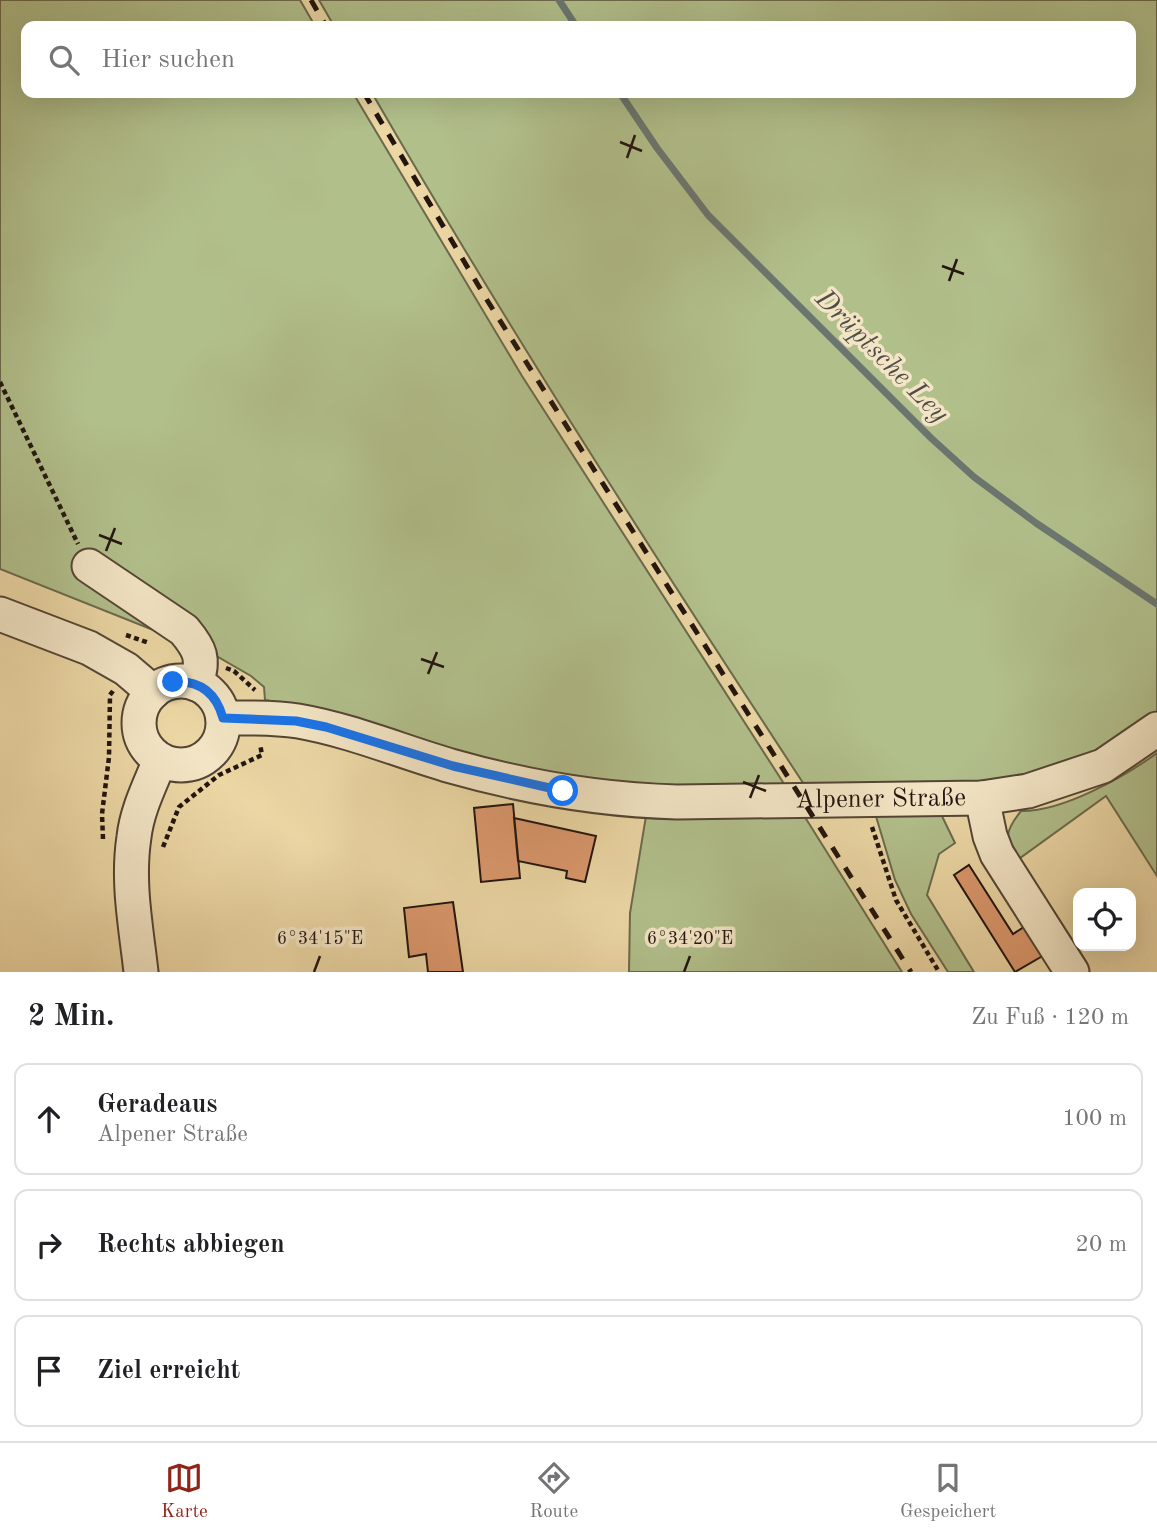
<!DOCTYPE html>
<html lang="de">
<head>
<meta charset="utf-8">
<style>
  :root { --surface:#fff; --page:#f6f6f6; --text:#202124; --muted:#757577; --line:#e0e0e0; --accent:#8f2418 }
  body { margin:0; font-family:"Old Standard TT",serif; background:var(--page); color:var(--text) }
  .controls { position:absolute; right:21px; bottom:21px; display:grid; overflow:hidden; border-radius:14px; box-shadow:0 7px 28px #0002 }
  .controls button { width:63px; height:63px; display:grid; place-items:center; padding:0; border:0; border-bottom:2px solid var(--line); background:var(--surface); color:var(--text); font:35px sans-serif }
  .stop { position:absolute; width:21px; height:21px; margin:-16px; border:5px solid #1a73e8; border-radius:50%; background:#fff }
  .stop.end { background:#1a73e8; border-color:#fff; box-shadow:0 2px 7px #0008 }
  .list { margin:0; padding:0; list-style:none }
  h2 { display:flex; justify-content:space-between; align-items:center; height:91px; margin:0; padding:0 28px; font-size:30px }
  h2 small { font-size:23px; font-weight:400; color:var(--muted) }
  .list li { display:grid; grid-template-columns:46px 1fr auto; gap:21px; align-items:center; box-sizing:border-box; height:112px; margin:0 14px 14px; padding:0 14px; border:2px solid var(--line); border-radius:14px }
  .list b { display:block; font-size:26px; white-space:nowrap }
  .list p { margin:0; font-size:23px; white-space:nowrap; color:var(--muted) }
  .list em { font-size:23px; font-style:normal; color:var(--muted) }
  .icon { flex:none; width:38px; height:38px; fill:none; stroke:currentColor; stroke-width:2; stroke-linecap:round; stroke-linejoin:round }
  .map { position:relative; flex:none; width:1157px; height:972px; overflow:hidden }
  .search { position:absolute; background:var(--surface); box-shadow:0 7px 28px #0002; left:21px; right:21px; top:21px; height:77px; display:flex; align-items:center; gap:18px; box-sizing:border-box; padding:0 24px; border-radius:14px; color:var(--muted); font-size:26px }
  .sheet { height:469px; background:var(--surface) }
  nav { display:flex; justify-content:space-around; align-items:center; box-sizing:border-box; height:98px; border-top:2px solid var(--line); background:var(--surface); font-size:19px; color:var(--muted) }
  nav a { display:grid; justify-items:center; gap:4px }
  nav .on { color:var(--accent) }
  .map>svg:first-child { display:block }
  .green { fill:#b1bf8b; stroke:#6a6a4c; stroke-width:2 }
  .lines { fill:none; stroke-linecap:round; stroke-linejoin:round }
  .stream { stroke:#6b7670; stroke-width:7 }
  .building { fill:#da976c; stroke:#22150e; stroke-width:2 }
  .minor-casing { stroke:#544534; stroke-width:37 }
  .path { stroke:#22150e; stroke-width:4.5; stroke-dasharray:5 3.5; stroke-linecap:butt }
  .minor { stroke:#f2e4c4; stroke-width:33 }
  .rail { stroke:#22150e; stroke-width:5; stroke-dasharray:12 12; stroke-linecap:butt }
  .route { stroke:#1a73e8; stroke-width:9 }
  .ticks { fill:none; stroke:#22150e; stroke-width:2.5 }
  .labels { text-anchor:middle; dominant-baseline:central; stroke-width:7; stroke-linejoin:round; paint-order:stroke }
  .street-label { font-size:26px; fill:#22150e; stroke:#f2e4c4 }
  .water-label { font-size:28px; font-style:italic; fill:#4d4e47; stroke:#f2e4c4 }
  .ticks-label { font-size:18px; text-anchor:middle; fill:#22150e; stroke:#f2e4c4; stroke-width:7; stroke-linejoin:round; paint-order:stroke }
</style>
</head>
<body>
<div class="map">
<svg width="1157" height="972" viewBox="0 0 1157 972">
  <rect width="100%" height="100%" fill="#ebd6a4"/>
  <filter id="stains"><feTurbulence type="fractalNoise" baseFrequency=".00286" numOctaves="4"/><feColorMatrix values="0 0 0 0 .2 0 0 0 0 .09 0 0 0 0 .02 0 0 0 .5 -.17"/></filter>
  <radialGradient id="worn" r=".72"><stop offset=".6" stop-color="#630" stop-opacity="0"/><stop offset="1" stop-color="#630" stop-opacity=".3"/></radialGradient>
  <path class="green" d="M 0,0 L 300,0 L 315,26 L 26,26 L 26,93 L 353,93 L 522,376 L 788,790 L 661,793 L 537,776 L 290,705 L 265,700 L 264,687 L 251,676 L 211,653 L 0,569 Z
    M 319,0 L 1157,0 L 1157,713 L 1127,738 L 1036,780 L 807,789 C 657,560 509,330 372,93 L 1131,93 L 1131,26 L 334,26 Z
    M 1157,753 L 1157,876 L 1106,796 L 1012,864 C 1006,838 1004,832 1021,811 C 1062,812 1124,777 1157,753 Z
    M 940,812 L 955,843 L 939,854 L 927,895 L 974,972 L 948,972 L 911,914 L 895,880 L 875,813 Z
    M 803,814 L 902,972 L 629,972 L 630,913 L 646,816 Z"/>
  <g class="lines">
    <path class="stream" d="M 559,0 L 576,26
      M 620,93 L 657,148 L 708,215 L 931,438 L 974,477 L 1036,523 L 1157,604"/>
  </g>
  <path class="building" d="M 513,804 L 520,878 L 481,882 L 474,808 Z
    M 514,818 L 596,836 L 585,882 L 566,878 L 567,871 L 518,861 Z
    M 969,865 L 1013,934 L 1027,925 L 1046,954 L 1015,972 L 954,875 Z
    M 453,902 L 463,972 L 428,972 L 426,954 L 409,957 L 404,908 Z"/>
  <g class="lines">
    <defs>
      <g id="minor">
        <path d="M 89,566 L 184,630 C 200,649 205,659 196,684"/>
        <path d="M 0,614 L 89,648 L 126,669 L 153,692"/>
        <circle cx="181" cy="723" r="42"/>
        <path id="s1" d="M 223,718 C 248,718 273,717 298,721 C 350,730 400,751 451,766 C 525,787 601,800 677,802 L 982,798 L 1028,791 L 1103,766 L 1157,729"/>
        <path d="M 982,798 L 990,836 L 997,854 L 1072,972"/>
        <path d="M 141,972 C 136,927 127,882 134,837 C 137,810 150,785 160,760"/>
      </g>
    </defs>
    <use href="#minor" class="minor-casing"/>
    <path class="path" d="M 0,382 L 78,544
      M 126,635 L 149,643
      M 226,668 L 234,671 L 255,690
      M 872,827 L 896,900 L 939,972
      M 103,839 L 102,814 L 109,757 L 110,695 L 113,691
      M 163,847 L 179,807 L 219,775 L 262,755 L 260,744"/>
    <use href="#minor" class="minor"/>
    <path class="rail" d="M 311,0 L 326,26
      M 364,93 L 487,300 L 911,972"/>
  </g>
  <g class="lines">
    <path class="route" d="M 173,682 C 200,680 216,693 223,718 L 296,721 L 326,727 L 453,766 L 563,791"/>
  </g>
  <path class="ticks" d="M 620,142 L 642,151M 627,158 L 635,135M 942,266 L 964,274M 949,281 L 957,259M 99,535 L 122,544M 106,551 L 115,528M 421,659 L 444,667M 428,674 L 437,652M 743,782 L 766,791M 750,798 L 759,775M 314,972 L 320,956M 684,972 L 690,956"/>
  <g class="labels">
    <g class="street-label">
      <text stroke="none"><textPath href="#s1" startOffset="668">Alpener Straße</textPath></text>
    </g>
    <g class="water-label">
      <text transform="translate(881 357) rotate(45)">Drüptsche Ley</text>
    </g>
  </g>
  <g class="ticks-label">
    <text x="320" y="944">6°34'15"E</text>
    <text x="690" y="944">6°34'20"E</text>
  </g>
  <rect width="100%" height="100%" filter="url(#stains)"/>
  <rect width="100%" height="100%" fill="url(#worn)"/>
</svg>
<div class="controls">
<button><svg class="icon" aria-label="locate" viewBox="0 0 24 24"><circle cx="12" cy="12" r="6"/><path d="M12 2v4M12 18v4M2 12h4M18 12h4"/></svg></button>
</div>
<div class="stop" style="left:563px;top:791px"></div>
<div class="stop end" style="left:173px;top:682px"></div>
<div class="search"><svg class="icon" aria-label="search" viewBox="0 0 24 24"><circle cx="10" cy="10" r="6"/><path d="M15 15l6 6"/></svg>Hier suchen</div>
</div>
<section class="sheet">
<h2>2 Min.<small>Zu Fuß · 120 m</small></h2>
<ul class="list">
<li><svg class="icon" aria-label="ahead" viewBox="0 0 24 24"><path d="M12 20V5M6 11l6-6 6 6"/></svg><div><b>Geradeaus</b><p>Alpener Straße</p></div><em>100 m</em></li>
<li><svg class="icon" aria-label="right" viewBox="0 0 24 24"><path d="M7 20v-9h11M14 6l5 5-5 5"/></svg><div><b>Rechts abbiegen</b></div><em>20 m</em></li>
<li><svg class="icon" aria-label="arrive" viewBox="0 0 24 24"><path d="M6 21V4h12l-3 4 3 4H6"/></svg><div><b>Ziel erreicht</b></div></li>
</ul>
</section>
<nav>
<a class="on"><svg class="icon" aria-label="map" viewBox="0 0 24 24"><path d="M3 6l6-2 6 2 6-2v14l-6 2-6-2-6 2zM9 4v14M15 6v14"/></svg>Karte</a>
<a><svg class="icon" aria-label="directions" viewBox="0 0 24 24"><path d="M12 3l9 9-9 9-9-9zM9 14v-3h6M13 9l2 2-2 2"/></svg>Route</a>
<a><svg class="icon" aria-label="saved" viewBox="0 0 24 24"><path d="M7 4h10v16l-5-4-5 4z"/></svg>Gespeichert</a>
</nav>
</body>
</html>
